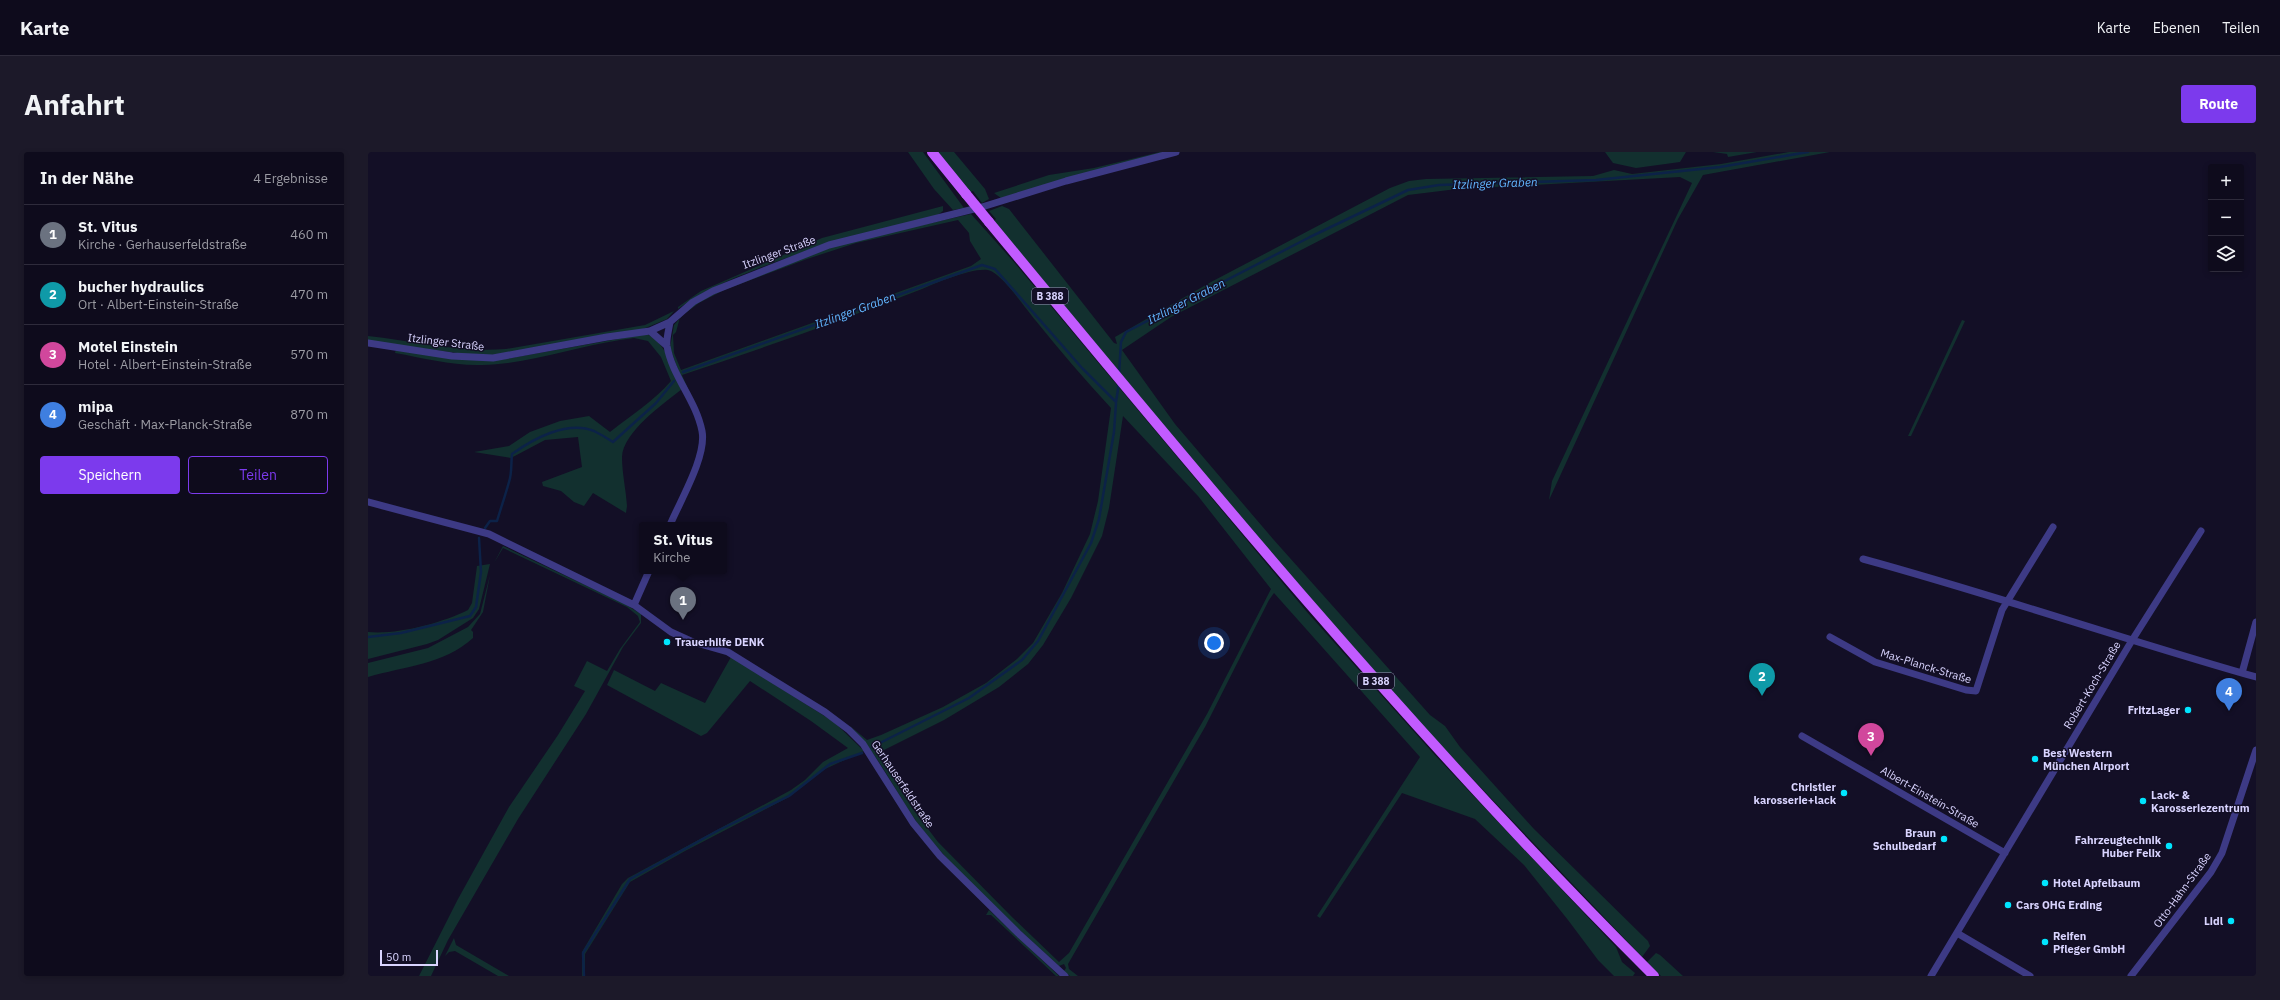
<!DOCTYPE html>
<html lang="de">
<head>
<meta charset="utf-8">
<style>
  :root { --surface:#0e0b1c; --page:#1c1929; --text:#f1f3f6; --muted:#9b9ba3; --line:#2e2b3b; --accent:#7c3aed }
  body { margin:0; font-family:"IBM Plex Sans",sans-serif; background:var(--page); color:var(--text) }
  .controls { position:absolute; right:12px; top:12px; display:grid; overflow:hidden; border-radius:4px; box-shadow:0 2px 6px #0003 }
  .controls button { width:36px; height:36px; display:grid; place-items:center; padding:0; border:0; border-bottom:1px solid var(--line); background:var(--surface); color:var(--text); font:20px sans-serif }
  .scale { position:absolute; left:12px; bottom:10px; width:58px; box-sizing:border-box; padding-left:4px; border:2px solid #d9d4ff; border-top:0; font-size:11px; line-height:14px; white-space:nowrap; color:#d9d4ff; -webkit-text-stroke:3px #130f26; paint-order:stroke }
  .you { position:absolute; left:846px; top:491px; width:14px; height:14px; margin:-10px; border:3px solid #fff; border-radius:50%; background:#1a73e8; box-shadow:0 0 0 6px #1a73e833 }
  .badge { display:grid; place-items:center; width:26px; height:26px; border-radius:50%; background:var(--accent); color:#fff; font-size:13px; font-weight:700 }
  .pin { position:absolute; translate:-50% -33px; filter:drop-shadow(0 1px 2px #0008) }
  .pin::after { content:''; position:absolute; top:21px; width:14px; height:12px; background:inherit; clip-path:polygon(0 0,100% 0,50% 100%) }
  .popup { position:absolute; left:271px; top:370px; width:88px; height:52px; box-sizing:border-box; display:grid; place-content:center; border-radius:4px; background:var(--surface); filter:drop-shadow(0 1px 3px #0005); font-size:13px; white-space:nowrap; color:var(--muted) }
  .popup b { font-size:15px; color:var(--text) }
  .popup::after { content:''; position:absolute; left:50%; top:100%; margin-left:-8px; border:8px solid transparent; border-top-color:var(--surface) }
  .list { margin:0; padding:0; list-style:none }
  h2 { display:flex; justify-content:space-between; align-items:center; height:52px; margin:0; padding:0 16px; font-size:17px }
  h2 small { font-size:13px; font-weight:400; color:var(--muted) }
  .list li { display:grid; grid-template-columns:26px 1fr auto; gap:12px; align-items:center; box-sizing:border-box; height:60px; padding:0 16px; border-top:1px solid var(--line) }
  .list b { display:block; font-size:15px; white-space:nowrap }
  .list p { margin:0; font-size:13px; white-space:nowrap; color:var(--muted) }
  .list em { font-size:13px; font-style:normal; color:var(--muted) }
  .actions { display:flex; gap:8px; padding:12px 16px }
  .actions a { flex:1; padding:9px 0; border:1px solid var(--accent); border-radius:4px; text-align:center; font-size:14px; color:var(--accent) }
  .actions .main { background:var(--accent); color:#fff }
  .icon { flex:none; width:22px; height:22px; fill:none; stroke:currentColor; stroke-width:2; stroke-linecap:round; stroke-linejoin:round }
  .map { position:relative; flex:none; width:1888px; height:824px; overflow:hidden; border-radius:4px }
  header { display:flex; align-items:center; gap:24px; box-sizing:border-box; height:56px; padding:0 20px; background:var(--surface); border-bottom:1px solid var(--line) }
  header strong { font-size:19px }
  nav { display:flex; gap:22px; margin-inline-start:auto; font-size:14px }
  .intro { display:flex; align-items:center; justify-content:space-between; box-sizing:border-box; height:96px; padding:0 24px }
  h1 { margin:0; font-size:28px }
  .button { padding:10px 18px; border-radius:4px; background:var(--accent); color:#fff; font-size:14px; font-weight:700 }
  main { display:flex; gap:24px; padding:0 24px }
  aside { flex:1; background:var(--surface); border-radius:4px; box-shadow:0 2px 6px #0003 }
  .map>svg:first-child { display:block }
  .green { fill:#12302f; fill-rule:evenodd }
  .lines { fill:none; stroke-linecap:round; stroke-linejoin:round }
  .stream { stroke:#0c2248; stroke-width:2.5 }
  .minor { stroke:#3d3a85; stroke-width:7 }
  .primary { stroke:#c25bff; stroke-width:10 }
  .primary-bridge { stroke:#c25bff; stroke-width:10 }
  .poi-dot { fill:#00e5ff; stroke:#130f26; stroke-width:1.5 }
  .labels { text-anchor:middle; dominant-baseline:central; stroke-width:3; stroke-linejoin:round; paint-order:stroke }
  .shield { fill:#130f26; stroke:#9e99be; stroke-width:1 }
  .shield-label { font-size:10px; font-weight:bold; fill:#d9d4ff }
  .street-label { font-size:11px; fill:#d9d4ff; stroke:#130f26 }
  .poi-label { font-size:11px; font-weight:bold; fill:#d9d4ff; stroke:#130f26; text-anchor:start }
  .water-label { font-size:12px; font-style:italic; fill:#62b6ff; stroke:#130f26 }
</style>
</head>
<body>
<header>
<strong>Karte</strong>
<nav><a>Karte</a><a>Ebenen</a><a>Teilen</a></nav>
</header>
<div class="intro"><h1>Anfahrt</h1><a class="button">Route</a></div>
<main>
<aside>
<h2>In der Nähe<small>4 Ergebnisse</small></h2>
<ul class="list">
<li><span class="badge" style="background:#6b7280">1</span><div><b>St. Vitus</b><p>Kirche · Gerhauserfeldstraße</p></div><em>460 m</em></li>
<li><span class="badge" style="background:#0f9aa8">2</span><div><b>bucher hydraulics</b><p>Ort · Albert-Einstein-Straße</p></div><em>470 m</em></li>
<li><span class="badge" style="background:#d1479c">3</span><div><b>Motel Einstein</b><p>Hotel · Albert-Einstein-Straße</p></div><em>570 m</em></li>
<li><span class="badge" style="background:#3f7fe0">4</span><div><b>mipa</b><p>Geschäft · Max-Planck-Straße</p></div><em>870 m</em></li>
</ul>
<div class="actions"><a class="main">Speichern</a><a>Teilen</a></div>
</aside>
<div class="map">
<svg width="1888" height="824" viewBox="0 0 1888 824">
  <rect width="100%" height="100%" fill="#130f26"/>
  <path class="green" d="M 540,0 L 555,0 L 596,56 L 585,58 L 566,37 Z
    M 569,0 L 586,0 L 617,37 L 621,47 L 614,51 L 605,39 L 602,40 Z
    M 792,0 L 798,0 L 633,46 L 626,41 L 681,23 L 726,16 Z
    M 1237,0 L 1318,0 L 1312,10 L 1268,16 L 1245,11 Z
    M 1345,0 L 1389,0 L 1360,5 L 1359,2 Z
    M 1421,0 L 1462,0 L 1335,23 L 1310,67 L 1181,348 L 1184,329 L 1324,31 L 1312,25 L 1089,37 L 1040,43 L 803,165 L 754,198 L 807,272 L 905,387 L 1062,563 L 1077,574 L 1092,595 L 1166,677 L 1280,789 L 1282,794 L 1274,805 L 1062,582 L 859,351 L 626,69 L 628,67 L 621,59 L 634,54 L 641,57 L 746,191 L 749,192 L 747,185 L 843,130 L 1022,36 L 1041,29 L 1058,27 L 1225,24 L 1246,18 L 1264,22 L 1353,12 Z
    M 575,54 L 575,59 L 568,64 C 507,78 448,94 389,117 C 361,128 334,139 310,157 L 310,155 L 333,139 L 454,86 Z
    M 603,62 L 645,109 L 939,460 L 1065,601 L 1248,795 L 1254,810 L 1267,821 L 1265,824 L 1246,824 L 1230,808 L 1200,768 L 1156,713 L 1107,667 L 1034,641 L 952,766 L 949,764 L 1052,605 L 906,441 L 901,448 L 837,575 L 700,812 L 701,817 L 710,824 L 702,824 L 696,819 L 698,816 L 696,812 L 691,814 C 644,771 594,727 554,677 C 528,643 512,603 481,573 L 499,588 L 513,583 L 575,555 L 618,531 L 649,507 L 665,491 L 694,441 L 722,382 L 730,349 L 743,256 C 717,228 692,199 668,169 C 658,157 636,125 623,119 C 610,113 568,131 554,137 C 475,168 395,196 314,223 L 329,257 L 312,223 L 302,196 L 306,173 L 325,152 L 378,127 L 478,90 ZM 590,68 L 601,81 L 602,89 L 613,107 L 603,114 L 313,218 L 306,201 L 305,183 L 308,180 L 312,165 L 331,151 L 356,138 L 439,107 L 488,91 ZM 755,264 L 830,344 L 903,437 L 839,562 L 701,801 L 691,810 L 644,765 L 570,690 L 544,656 L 510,601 L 576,568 L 631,535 L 660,512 L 675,493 L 703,446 L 734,384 L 741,356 Z
    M 306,159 L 299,167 L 275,177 L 148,201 L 111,204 L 0,189 L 0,184 C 46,189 92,201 138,197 L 277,173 Z
    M 1594,168 L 1597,169 L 1543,284 L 1540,284 Z
    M 278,182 C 298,189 306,220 314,237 C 295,252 255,280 254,305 C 254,321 258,338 259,354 L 258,361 L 225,341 L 216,354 L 206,350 L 193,339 L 175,334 L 174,330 L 214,315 L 210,285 L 177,288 L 143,306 L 106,300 L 141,294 L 162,280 L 192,269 L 221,264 L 242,280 C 263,263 286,249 303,229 L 293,205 L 280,189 L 266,186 L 252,188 C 206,195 161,212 114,213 C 85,214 56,206 27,201 L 28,197 L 131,208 Z
    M 135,394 L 255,451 L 273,462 L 273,471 L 255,495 L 218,562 L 150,667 L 80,788 L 63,824 L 51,824 L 90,747 L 141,655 L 190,583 L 217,539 L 206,534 L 219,509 L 239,519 L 252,497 L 272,470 L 270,464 L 259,455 L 135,396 L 126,411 Z
    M 122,412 L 111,457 L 105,466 L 70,488 L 59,492 L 0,507 L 0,480 C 29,483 74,471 100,458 L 104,451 L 109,414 Z
    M 122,423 L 115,460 L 103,478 L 105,480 L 105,486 C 75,513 37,514 0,525 L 0,511 L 60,496 L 100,475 L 112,462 Z
    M 363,505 L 466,570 L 496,599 L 455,618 L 421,645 L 317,699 L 262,730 L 217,802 L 217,824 L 214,824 L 214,800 L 254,732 L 260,726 L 423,638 L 437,628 L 455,610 L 480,596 L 443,569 L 382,529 L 339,581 L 333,584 L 239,533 L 246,518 L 287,539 L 293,531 L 337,551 Z
    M 621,758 L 691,824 L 688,824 L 623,763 L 618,763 Z
    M 86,786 L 88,793 L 141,824 L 130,824 L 87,799 L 81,800 L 77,804 Z
    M 1288,801 L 1292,803 L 1315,824 L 1293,824 L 1279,810 Z"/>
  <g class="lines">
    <path class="stream" d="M 315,220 L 614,113 L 627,117 L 714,216 L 748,250 L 751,231
      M 751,222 L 753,190 L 758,180 L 942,85 L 1040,38 L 1071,33 L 1228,28 L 1352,15 L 1440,0
      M 117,376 L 122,369 L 129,369 C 133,356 137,344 141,330 C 144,322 143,310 144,302 C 165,287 199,268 226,279 C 232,282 239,286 245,290 L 288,251 L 306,229
      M 0,485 L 33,481 L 102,464 L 108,455 L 113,420 L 111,386
      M 504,595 L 601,546 L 654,508 L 670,489 L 723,391 L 731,367 L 746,280 L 748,251
      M 216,824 L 215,801 L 262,727 L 351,678 L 421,644 L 462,612 L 494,601"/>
    <path class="minor" d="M 302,170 C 301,177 298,187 299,194 C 304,224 328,248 334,279 C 339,304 312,349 302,373
      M 282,179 L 298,193
      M 0,191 L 84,204 L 125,206 L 239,185 L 282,179 L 302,170 L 325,150 L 345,139 L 461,93 L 614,55 L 698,29 L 808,0
      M 0,350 L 121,382 L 266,453 L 303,480 L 325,490 L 360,500 L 457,560 L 481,578 L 495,592 L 545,671 L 572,704 L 650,781 L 697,824
      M 1495,407 C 1627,443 1757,488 1888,525
      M 266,453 L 281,419
      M 1462,485 L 1507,510 L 1598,538 L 1608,539 L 1634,458 L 1685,375
      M 1874,521 L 1888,470
      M 1434,584 L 1637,701
      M 1589,781 L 1662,824
      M 1563,824 L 1763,490 L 1833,379
      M 1763,824 L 1843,720 L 1854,701 L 1888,598"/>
    <path class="primary" d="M 564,0 L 598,42
      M 621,70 C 834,328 1048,587 1286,824"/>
    <path class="primary-bridge" d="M 598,42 L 621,70"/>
  </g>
  <g class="poi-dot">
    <circle cx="299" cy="490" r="4"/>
    <circle cx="1820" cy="558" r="4"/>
    <circle cx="1667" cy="607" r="4"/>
    <circle cx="1476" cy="641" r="4"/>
    <circle cx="1775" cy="649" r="4"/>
    <circle cx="1576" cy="687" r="4"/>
    <circle cx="1801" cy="694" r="4"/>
    <circle cx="1677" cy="731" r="4"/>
    <circle cx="1640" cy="753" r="4"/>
    <circle cx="1863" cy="769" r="4"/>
    <circle cx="1677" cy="790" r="4"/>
  </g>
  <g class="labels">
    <g class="shield">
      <rect x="664" y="136" width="36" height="16" rx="3"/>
      <rect x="990" y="521" width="36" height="16" rx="3"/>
    </g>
    <g class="shield-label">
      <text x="682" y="144">B 388</text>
      <text x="1008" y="529">B 388</text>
    </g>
    <g class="street-label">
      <text transform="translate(411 100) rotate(-20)">Itzlinger Straße</text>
      <text transform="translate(78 190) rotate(7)">Itzlinger Straße</text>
      <text transform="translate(1558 514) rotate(17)">Max-Planck-Straße</text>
      <text transform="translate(1724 533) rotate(-59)">Robert-Koch-Straße</text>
      <text transform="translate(535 632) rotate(56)">Gerhauserfeldstraße</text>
      <text transform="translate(1562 645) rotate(30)">Albert-Einstein-Straße</text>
      <text transform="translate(1814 738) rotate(-54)">Otto-Hahn-Straße</text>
    </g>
    <g class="poi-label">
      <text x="307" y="490">Trauerhilfe DENK</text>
      <text x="1812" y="558" text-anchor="end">FritzLager</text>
      <text x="1675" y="601">Best Western<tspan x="1675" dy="13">München Airport</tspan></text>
      <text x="1468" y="635" text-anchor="end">Christler<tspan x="1468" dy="13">karosserie+lack</tspan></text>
      <text x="1783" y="643">Lack- &amp;<tspan x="1783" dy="13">Karosseriezentrum</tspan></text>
      <text x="1568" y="681" text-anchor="end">Braun<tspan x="1568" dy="13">Schulbedarf</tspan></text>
      <text x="1793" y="688" text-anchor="end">Fahrzeugtechnik<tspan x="1793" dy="13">Huber Felix</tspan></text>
      <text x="1685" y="731">Hotel Apfelbaum</text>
      <text x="1648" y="753">Cars OHG Erding</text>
      <text x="1855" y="769" text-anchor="end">Lidl</text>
      <text x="1685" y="784">Reifen<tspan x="1685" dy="13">Pfleger GmbH</tspan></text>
    </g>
    <g class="water-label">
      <text transform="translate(1127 31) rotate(-2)">Itzlinger Graben</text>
      <text transform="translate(818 149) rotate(-27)">Itzlinger Graben</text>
      <text transform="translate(487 158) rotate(-20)">Itzlinger Graben</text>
    </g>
  </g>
</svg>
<div class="controls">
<button>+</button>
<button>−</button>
<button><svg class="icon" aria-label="layers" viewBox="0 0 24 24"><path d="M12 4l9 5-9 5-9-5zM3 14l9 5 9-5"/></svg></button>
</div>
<div class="scale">50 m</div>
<div class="you"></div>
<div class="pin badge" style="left:315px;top:468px;background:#6b7280">1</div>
<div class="popup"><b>St. Vitus</b>Kirche</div>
<div class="pin badge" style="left:1394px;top:544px;background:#0f9aa8">2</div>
<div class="pin badge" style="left:1503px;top:604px;background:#d1479c">3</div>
<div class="pin badge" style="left:1861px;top:559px;background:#3f7fe0">4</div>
</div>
</main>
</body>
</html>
